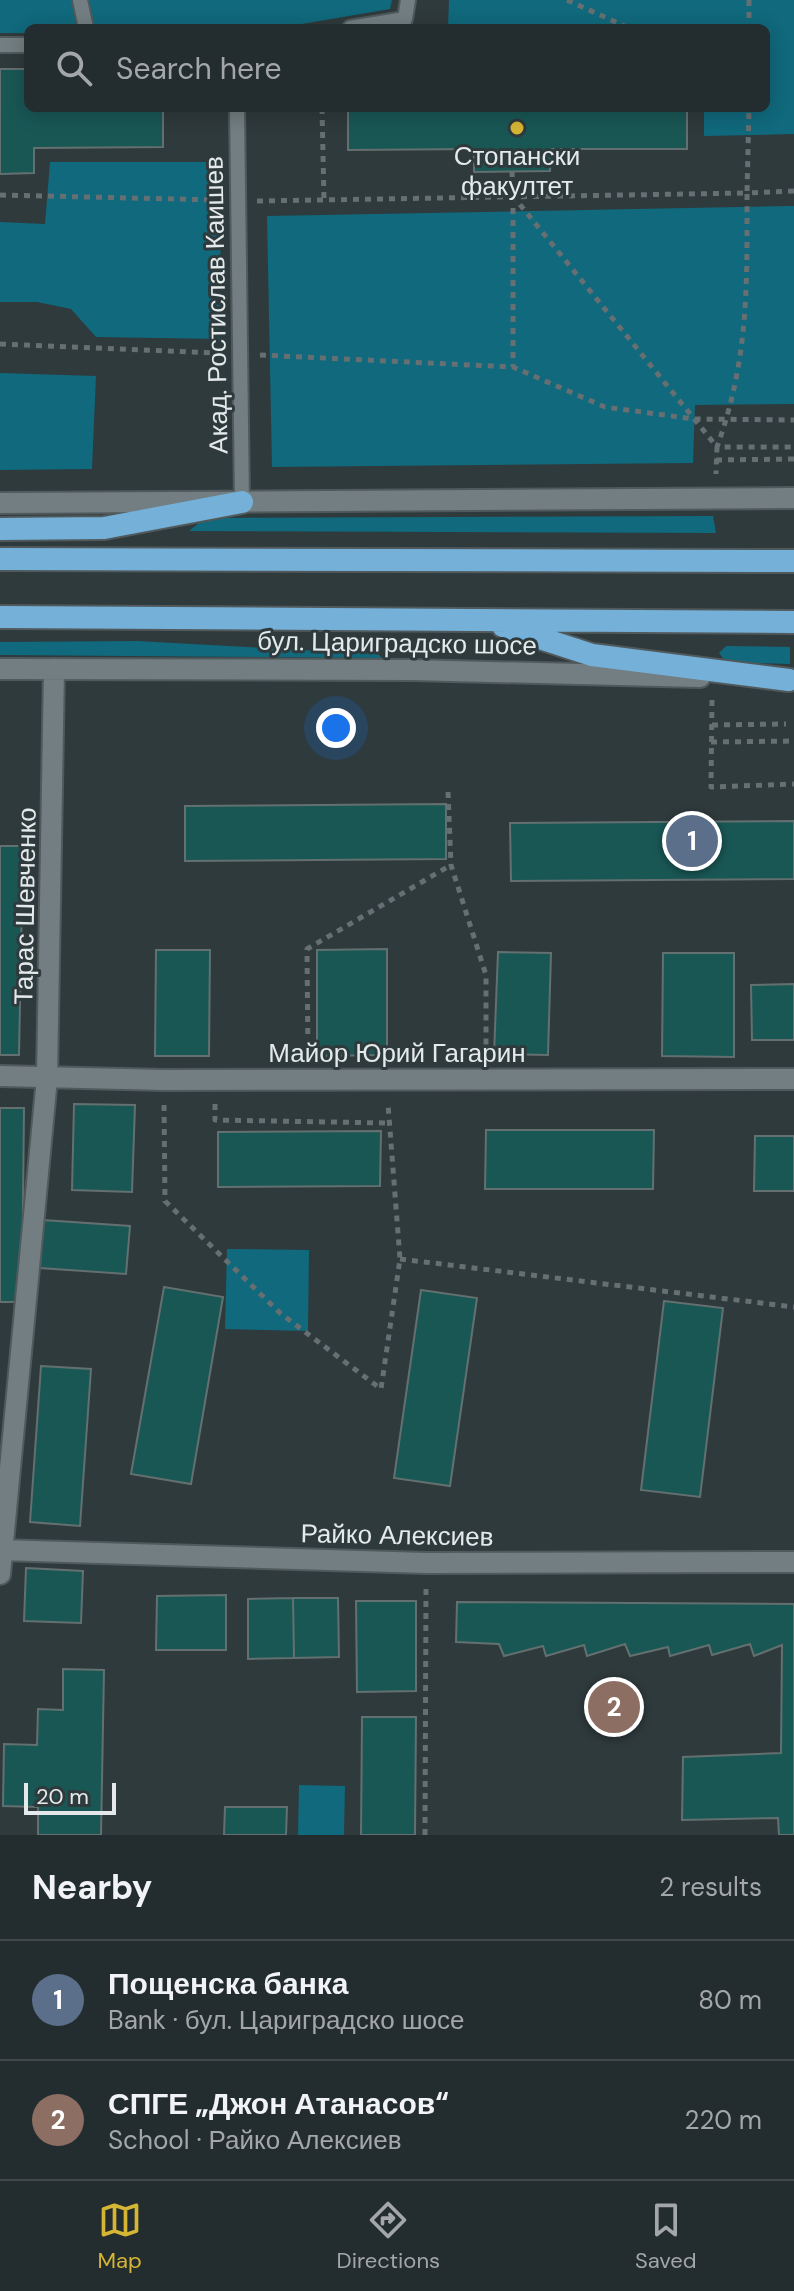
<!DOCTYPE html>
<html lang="en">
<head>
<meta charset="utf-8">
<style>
  :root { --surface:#232c2e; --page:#2b3436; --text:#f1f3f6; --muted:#a3a7aa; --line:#40484a; --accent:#d5b534 }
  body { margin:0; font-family:"DM Sans",sans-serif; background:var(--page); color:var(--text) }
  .scale { position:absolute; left:24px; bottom:20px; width:92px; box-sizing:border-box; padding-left:8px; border:4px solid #e4eaec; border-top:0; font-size:22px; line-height:28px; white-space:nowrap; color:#e4eaec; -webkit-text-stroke:6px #2f3a3d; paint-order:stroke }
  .you { position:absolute; left:336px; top:728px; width:28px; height:28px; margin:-20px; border:6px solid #fff; border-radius:50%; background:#1a73e8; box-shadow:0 0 0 12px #1a73e833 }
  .badge { display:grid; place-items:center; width:52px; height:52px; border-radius:50%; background:var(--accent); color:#fff; font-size:26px; font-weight:700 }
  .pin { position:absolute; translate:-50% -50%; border:4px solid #fff; box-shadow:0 2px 8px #0006 }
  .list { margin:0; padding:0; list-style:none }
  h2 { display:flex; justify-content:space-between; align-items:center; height:104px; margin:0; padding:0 32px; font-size:34px }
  h2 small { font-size:26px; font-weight:400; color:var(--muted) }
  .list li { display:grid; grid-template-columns:52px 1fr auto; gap:24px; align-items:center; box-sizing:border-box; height:120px; padding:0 32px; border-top:2px solid var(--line) }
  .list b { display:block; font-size:30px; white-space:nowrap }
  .list p { margin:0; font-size:26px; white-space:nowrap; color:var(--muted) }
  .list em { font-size:26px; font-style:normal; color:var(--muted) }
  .icon { flex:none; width:44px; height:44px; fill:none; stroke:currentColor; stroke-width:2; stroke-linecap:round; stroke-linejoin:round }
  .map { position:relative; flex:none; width:794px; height:1835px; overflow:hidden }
  .search { position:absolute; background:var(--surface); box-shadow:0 4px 20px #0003; left:24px; right:24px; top:24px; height:88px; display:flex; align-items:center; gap:20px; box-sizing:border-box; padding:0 28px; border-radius:12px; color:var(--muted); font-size:30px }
  .sheet { height:344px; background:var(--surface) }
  nav { display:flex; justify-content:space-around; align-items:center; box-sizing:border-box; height:112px; border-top:2px solid var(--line); background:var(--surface); font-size:22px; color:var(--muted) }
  nav a { display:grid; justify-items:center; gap:4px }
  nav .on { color:var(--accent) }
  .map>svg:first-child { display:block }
  .green { fill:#10697c }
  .building { fill:#195755; stroke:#63706f; stroke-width:2 }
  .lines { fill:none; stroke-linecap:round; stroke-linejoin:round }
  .service-casing { stroke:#50595c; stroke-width:18 }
  .minor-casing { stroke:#50595c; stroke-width:24 }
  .trunk-casing { stroke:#50595c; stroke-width:26 }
  .path { stroke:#666f72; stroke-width:5; stroke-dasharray:6 6; stroke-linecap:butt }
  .service { stroke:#727e81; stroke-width:14 }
  .minor { stroke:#727e81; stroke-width:20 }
  .trunk { stroke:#75b0d9; stroke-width:22 }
  .poi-dot { fill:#d5b534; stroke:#2f3a3d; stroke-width:3 }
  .labels { text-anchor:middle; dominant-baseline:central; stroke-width:6; stroke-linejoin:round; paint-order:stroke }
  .poi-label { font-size:26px; fill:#e4eaec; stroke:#2f3a3d }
  .street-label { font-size:26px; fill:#e4eaec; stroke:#2f3a3d }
</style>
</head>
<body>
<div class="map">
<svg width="794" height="1835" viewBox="0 0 794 1835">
  <rect width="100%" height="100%" fill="#2f3a3d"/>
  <path class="green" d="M 0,0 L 392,0 L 390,9 L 278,28 L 28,28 L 28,33 L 0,33 Z
    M 449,0 L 794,0 L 794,134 L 704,136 L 704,108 L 766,108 L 766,28 L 448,28 Z
    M 50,162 L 221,162 L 220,339 L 96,337 L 71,309 L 37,302 L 0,302 L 0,222 L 45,224 Z
    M 794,206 L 794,404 L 695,405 L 693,463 L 272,467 L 267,216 Z
    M 0,373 L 96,376 L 92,469 L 0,470 Z
    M 713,516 L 716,533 L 189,531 L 199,523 L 223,518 Z
    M 137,641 L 378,654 L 382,658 L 0,655 L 0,642 Z
    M 726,646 L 790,647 L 790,664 L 726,662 L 719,653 Z
    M 227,1249 L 309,1250 L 308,1331 L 225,1329 Z
    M 299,1785 L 345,1786 L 344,1835 L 298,1835 Z"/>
  <path class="building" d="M 0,69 L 28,69 L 28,108 L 163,108 L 163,147 L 34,148 L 34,173 L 0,174 Z
    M 348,108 L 687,108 L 687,149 L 550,149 L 550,171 L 474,172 L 474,149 L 348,150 Z
    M 446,804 L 446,859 L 185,861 L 185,806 Z
    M 794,821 L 794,879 L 511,881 L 510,823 Z
    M 0,846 L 23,846 L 19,1055 L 0,1055 Z
    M 387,949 L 387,1055 L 317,1056 L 317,950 Z
    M 156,950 L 210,950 L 209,1056 L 155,1056 Z
    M 498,952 L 551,953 L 548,1055 L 494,1054 Z
    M 663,953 L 734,953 L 734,1057 L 662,1056 Z
    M 794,984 L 794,1040 L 752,1040 L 751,985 Z
    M 74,1104 L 135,1105 L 132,1192 L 72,1190 Z
    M 0,1108 L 24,1108 L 22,1302 L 0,1302 Z
    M 486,1130 L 654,1130 L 653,1189 L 485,1189 Z
    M 381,1131 L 380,1186 L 218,1187 L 218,1132 Z
    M 755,1136 L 794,1136 L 794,1191 L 754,1191 Z
    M 43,1220 L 130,1226 L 126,1274 L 40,1268 Z
    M 164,1287 L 223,1297 L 191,1484 L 131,1474 Z
    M 421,1290 L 477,1298 L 450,1486 L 394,1478 Z
    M 664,1301 L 723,1308 L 700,1497 L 641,1490 Z
    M 41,1366 L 91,1369 L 80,1526 L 30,1522 Z
    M 26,1568 L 83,1571 L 81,1623 L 24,1621 Z
    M 226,1595 L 226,1650 L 156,1650 L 157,1596 Z
    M 293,1598 L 338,1598 L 339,1657 L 294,1658 Z
    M 293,1598 L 294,1658 L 248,1659 L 248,1599 Z
    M 356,1601 L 416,1601 L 416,1691 L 357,1692 Z
    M 457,1602 L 794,1604 L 794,1835 L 779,1835 L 778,1818 L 682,1820 L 683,1757 L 781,1753 L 782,1645 L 754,1656 L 750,1644 L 712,1655 L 709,1645 L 670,1656 L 668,1647 L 630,1656 L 625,1644 L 587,1656 L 584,1645 L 546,1656 L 543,1646 L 504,1656 L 499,1644 L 456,1642 Z
    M 63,1669 L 104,1670 L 101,1835 L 38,1835 L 38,1807 L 3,1806 L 4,1744 L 37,1745 L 38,1709 L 63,1710 Z
    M 362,1717 L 416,1717 L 415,1835 L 361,1835 Z
    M 225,1807 L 287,1807 L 286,1835 L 224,1835 Z"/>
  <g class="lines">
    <defs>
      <path id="service" d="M 80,0 L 86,28
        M 350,28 L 405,19 L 408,0
        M 0,45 L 28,45
        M 237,108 L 242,502"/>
      <path id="minor" d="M 0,503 L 794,498
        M 0,669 L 411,670 L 700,677
        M 0,1076 L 164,1080 L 794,1079
        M 0,1550 L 426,1563 L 794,1562
        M 0,1574 L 47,1078 L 54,669"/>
      <path id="trunk" d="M 0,529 L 104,528 L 242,502
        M 0,559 L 794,561
        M 0,617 L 794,622
        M 503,626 L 592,655 L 789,680"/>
    </defs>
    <use href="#service" class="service-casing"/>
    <use href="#minor" class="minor-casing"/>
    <use href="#trunk" class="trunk-casing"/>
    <path class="path" d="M 567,0 L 629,28
      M 749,0 L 749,28
      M 322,108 L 324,199
      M 512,171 L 513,196 L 717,447 L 716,474
      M 794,191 L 747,193 C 747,285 749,358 717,447 L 794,447
      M 0,195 L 219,200
      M 513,196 L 513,367
      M 257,201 L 747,193 L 749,108
      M 0,344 L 218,353
      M 260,355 L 513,367 L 605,407 L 694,419 L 794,420
      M 716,460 L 794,459
      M 712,700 L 711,787 L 794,784
      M 712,725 L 786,724
      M 711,742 L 794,741
      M 448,792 L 451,865 L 486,975 L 486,1054
      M 308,1058 L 307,949 L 451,865
      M 215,1104 L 215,1120 L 388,1123
      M 164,1105 L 165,1201 L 280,1313 L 381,1389 L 400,1259 L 388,1104
      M 400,1259 L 794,1307
      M 425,1835 L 426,1588"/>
    <use href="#service" class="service"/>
    <use href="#minor" class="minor"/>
    <use href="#trunk" class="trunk"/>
  </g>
  <circle class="poi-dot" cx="517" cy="128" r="8"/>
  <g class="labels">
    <g class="poi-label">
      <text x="517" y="156">Стопански<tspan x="517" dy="30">факултет</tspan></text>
    </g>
    <g class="street-label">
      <text transform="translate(216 305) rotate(-91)">Акад. Ростислав Каишев</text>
      <text transform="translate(397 643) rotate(1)">бул. Цариградско шосе</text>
      <text transform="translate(25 906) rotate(-89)">Тарас Шевченко</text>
      <text x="397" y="1053">Майор Юрий Гагарин</text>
      <text transform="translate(397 1535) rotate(1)">Райко Алексиев</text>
    </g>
  </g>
</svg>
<div class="scale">20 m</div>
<div class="you"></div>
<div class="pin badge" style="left:692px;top:841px;background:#5c6f8a">1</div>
<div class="pin badge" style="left:614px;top:1707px;background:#8d6e63">2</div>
<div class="search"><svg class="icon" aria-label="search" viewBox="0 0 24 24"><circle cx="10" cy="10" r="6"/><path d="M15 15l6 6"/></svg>Search here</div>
</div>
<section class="sheet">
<h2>Nearby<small>2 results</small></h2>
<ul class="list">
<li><span class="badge" style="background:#5c6f8a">1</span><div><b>Пощенска банка</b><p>Bank · бул. Цариградско шосе</p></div><em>80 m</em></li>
<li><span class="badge" style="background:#8d6e63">2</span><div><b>СПГЕ „Джон Атанасов“</b><p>School · Райко Алексиев</p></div><em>220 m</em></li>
</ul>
</section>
<nav>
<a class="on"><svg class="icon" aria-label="map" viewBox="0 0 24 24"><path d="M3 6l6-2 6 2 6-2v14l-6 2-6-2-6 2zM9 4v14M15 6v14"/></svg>Map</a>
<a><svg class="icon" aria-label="directions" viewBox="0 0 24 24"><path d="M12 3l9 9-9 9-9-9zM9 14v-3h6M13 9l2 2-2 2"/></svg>Directions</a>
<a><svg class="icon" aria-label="saved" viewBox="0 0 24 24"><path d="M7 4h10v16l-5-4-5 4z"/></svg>Saved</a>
</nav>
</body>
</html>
